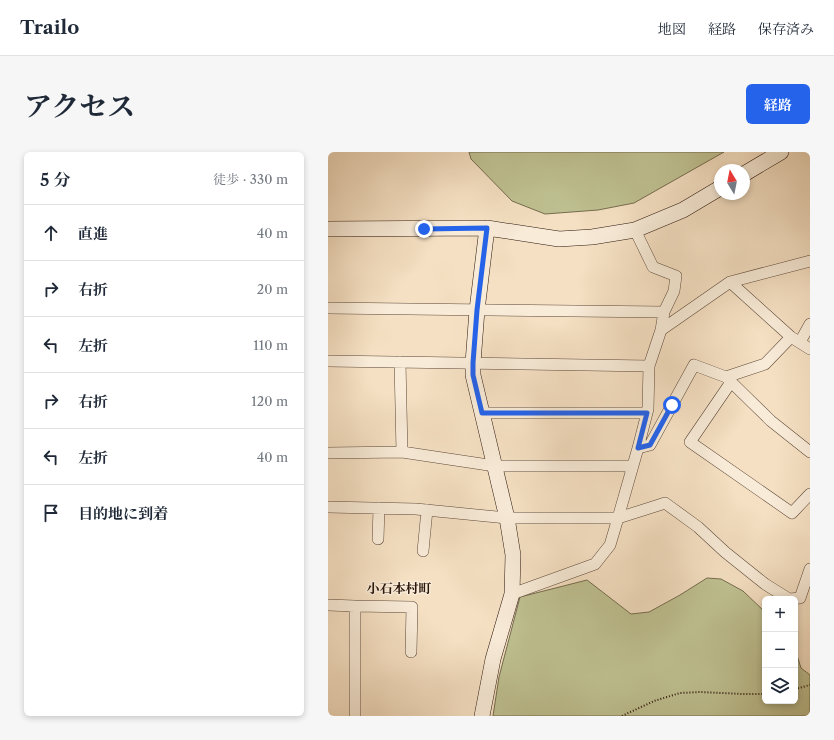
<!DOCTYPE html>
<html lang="ja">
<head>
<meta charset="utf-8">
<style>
  :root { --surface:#fff; --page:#f6f6f7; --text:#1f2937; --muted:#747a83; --line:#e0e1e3; --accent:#2563eb }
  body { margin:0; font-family:"Libre Caslon Text","Noto Serif JP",serif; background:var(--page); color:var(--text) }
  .controls { position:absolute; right:12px; bottom:12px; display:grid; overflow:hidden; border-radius:6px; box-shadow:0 2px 6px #0003 }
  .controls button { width:36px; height:36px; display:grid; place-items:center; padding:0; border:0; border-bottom:1px solid var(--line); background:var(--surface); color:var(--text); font:20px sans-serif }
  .compass { position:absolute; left:386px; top:12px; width:36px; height:36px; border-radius:50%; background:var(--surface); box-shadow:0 2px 6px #0003; rotate:350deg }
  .stop { position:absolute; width:12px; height:12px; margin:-9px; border:3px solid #2563eb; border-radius:50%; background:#fff }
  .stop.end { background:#2563eb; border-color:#fff; box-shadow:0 1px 4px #0008 }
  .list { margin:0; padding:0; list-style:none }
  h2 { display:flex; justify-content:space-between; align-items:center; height:52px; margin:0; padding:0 16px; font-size:17px }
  h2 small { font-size:13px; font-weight:400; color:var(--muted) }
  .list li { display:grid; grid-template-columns:26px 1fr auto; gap:12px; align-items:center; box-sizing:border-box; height:56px; padding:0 16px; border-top:1px solid var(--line) }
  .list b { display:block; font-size:15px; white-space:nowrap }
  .list em { font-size:13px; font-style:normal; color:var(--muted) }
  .icon { flex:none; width:22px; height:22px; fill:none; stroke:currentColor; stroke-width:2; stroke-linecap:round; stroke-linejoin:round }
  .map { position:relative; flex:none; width:482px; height:564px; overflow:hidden; border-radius:6px }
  header { display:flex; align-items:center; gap:24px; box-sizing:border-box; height:56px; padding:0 20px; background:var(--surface); border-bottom:1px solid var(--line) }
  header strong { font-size:19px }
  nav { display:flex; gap:22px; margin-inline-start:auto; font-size:14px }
  .intro { display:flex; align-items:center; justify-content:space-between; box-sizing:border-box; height:96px; padding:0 24px }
  h1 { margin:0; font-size:28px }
  .button { padding:10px 18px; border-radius:6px; background:var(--accent); color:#fff; font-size:14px; font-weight:700 }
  main { display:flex; gap:24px; padding:0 24px }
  aside { flex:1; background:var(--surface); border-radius:6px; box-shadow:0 2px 6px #0003 }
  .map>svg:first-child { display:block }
  .green { fill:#bfc192; stroke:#756c4e }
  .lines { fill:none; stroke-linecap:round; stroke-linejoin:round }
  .street-casing { stroke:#5e4839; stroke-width:12 }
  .secondary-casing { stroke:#2b160b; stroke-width:16 }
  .path { stroke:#2b160b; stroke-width:2; stroke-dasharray:1 2; stroke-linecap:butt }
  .street { stroke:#f8ebd8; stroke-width:11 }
  .secondary { stroke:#f8ebd8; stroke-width:15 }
  .route { stroke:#2563eb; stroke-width:5 }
  .labels { text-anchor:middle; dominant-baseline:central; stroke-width:3; stroke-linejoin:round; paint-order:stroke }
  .quarter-label { font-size:13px; font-weight:bold; fill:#2b160b; stroke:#f8ebd8 }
</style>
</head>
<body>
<header>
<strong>Trailo</strong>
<nav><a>地図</a><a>経路</a><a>保存済み</a></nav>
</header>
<div class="intro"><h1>アクセス</h1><a class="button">経路</a></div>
<main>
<aside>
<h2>5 分<small>徒歩 · 330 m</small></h2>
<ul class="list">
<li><svg class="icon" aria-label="ahead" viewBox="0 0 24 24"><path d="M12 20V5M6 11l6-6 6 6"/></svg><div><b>直進</b></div><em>40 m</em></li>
<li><svg class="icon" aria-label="right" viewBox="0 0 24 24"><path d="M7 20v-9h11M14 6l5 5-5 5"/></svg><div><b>右折</b></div><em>20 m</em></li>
<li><svg class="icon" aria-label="left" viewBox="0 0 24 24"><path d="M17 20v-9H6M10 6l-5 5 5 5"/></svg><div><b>左折</b></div><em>110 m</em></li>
<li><svg class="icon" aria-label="right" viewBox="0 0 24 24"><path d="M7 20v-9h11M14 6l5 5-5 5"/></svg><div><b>右折</b></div><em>120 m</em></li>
<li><svg class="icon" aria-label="left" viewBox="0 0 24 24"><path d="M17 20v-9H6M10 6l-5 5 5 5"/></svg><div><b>左折</b></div><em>40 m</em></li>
<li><svg class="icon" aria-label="arrive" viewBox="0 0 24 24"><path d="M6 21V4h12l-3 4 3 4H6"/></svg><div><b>目的地に到着</b></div></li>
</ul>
</aside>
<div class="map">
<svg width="482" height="564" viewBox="0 0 482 564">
  <rect width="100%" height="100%" fill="#f5e0c3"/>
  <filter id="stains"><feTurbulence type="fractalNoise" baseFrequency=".005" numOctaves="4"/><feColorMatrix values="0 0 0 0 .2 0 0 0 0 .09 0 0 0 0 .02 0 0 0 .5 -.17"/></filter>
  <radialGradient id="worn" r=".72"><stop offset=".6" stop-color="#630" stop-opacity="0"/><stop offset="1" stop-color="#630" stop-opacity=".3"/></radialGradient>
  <path class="green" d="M 141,0 L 396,0 L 306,51 L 270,58 L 217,62 L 184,49 L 143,7 Z
    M 379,426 L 393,427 L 415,439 L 437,460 L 437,549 L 467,549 L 467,497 L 473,516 L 482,523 L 482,564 L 165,564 L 171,525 L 192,445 L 259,428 L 303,462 L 321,460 L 352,443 Z"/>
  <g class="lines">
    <defs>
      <path id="street" d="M 402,130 L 463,185 L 482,197
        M 0,156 L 336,160
        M 333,178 L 402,130 L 482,109
        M 472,190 L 482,172
        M 0,209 L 321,214
        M 72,210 L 74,300
        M 398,225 L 437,212 L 463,185
        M 403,230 L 362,290 L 464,361 L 482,342
        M 154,261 L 319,261
        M 310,296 L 322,293 L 366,213 L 398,225 L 443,269 L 482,300
        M 0,301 L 74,300 L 167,314 L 305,314
        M 0,355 L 88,357 L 179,366 L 290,366 L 331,353 L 337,351 L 370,375 L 397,400 L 437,432 L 461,447
        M 50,387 L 51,356
        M 95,399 L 99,358
        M 184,442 L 267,412 L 282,393 L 290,366 L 310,296 L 319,261 L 320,257 L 321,214 L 333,178 L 336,160 L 346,139 L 348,124 L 325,115 L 307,78
        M 462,447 L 472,446 L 482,417
        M 0,453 L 27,454 L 27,564
        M 27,454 L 84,455 L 83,500"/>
      <path id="secondary" d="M 416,22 L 453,0
        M 0,77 L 159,76 L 231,87 L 264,85 L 307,78 L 355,58 L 392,36
        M 154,564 L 165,507 L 184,442 L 185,403 L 179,366 L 145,223 L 145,211 L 149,158 L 159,76"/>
    </defs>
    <use href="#street" class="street-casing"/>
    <use href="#secondary" class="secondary-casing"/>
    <path class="path" d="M 467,537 L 482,533
      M 294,564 L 326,549 L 352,541 L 372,540 L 415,542 L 437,542"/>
    <use href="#street" class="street"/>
    <use href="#secondary" class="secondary"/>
  </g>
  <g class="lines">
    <path class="route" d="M 96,77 L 159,76 L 149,158 L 145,211 L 145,223 L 154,261 L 319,261 L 310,296 L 322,293 L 344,253"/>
  </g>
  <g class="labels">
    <g class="quarter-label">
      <text x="71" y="436">小石本村町</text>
    </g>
  </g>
  <rect width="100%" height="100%" filter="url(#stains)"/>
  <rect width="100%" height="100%" fill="url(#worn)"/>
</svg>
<div class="controls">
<button>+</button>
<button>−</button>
<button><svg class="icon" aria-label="layers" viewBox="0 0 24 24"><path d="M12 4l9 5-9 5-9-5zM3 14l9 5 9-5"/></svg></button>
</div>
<svg class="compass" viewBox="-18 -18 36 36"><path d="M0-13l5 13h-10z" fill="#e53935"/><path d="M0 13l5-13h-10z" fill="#747a83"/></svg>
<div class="stop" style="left:344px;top:253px"></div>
<div class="stop end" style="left:96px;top:77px"></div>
</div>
</main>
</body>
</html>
